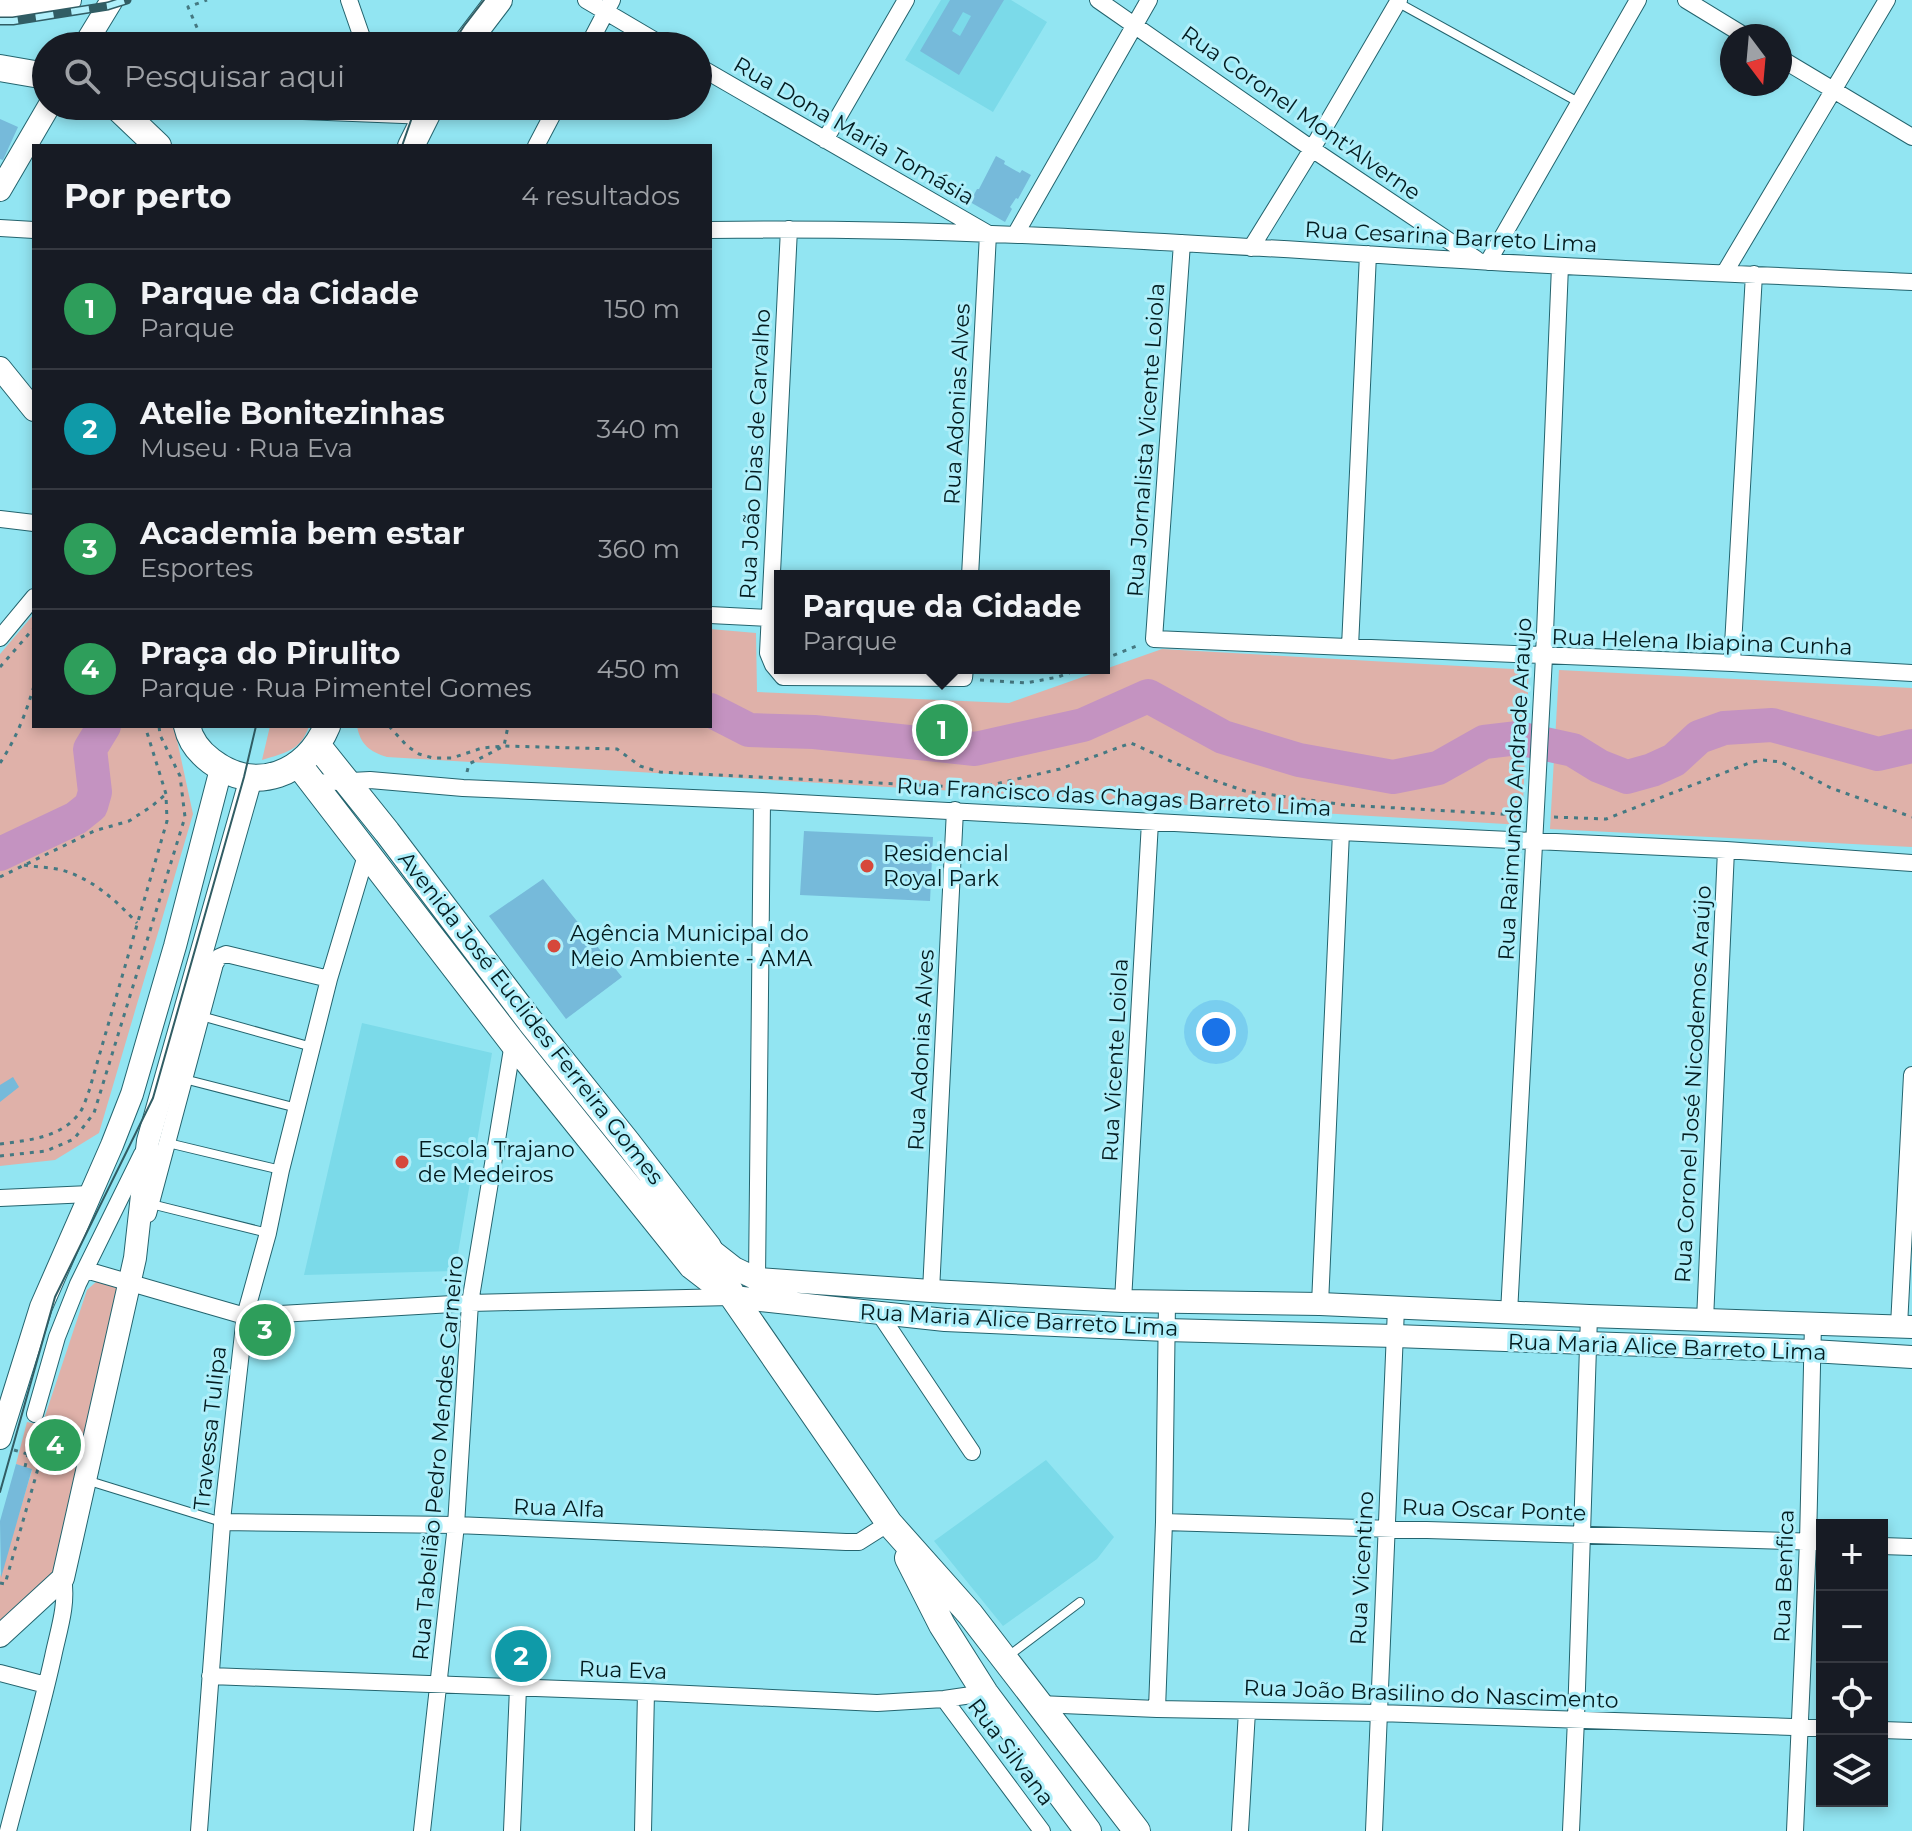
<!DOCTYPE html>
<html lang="pt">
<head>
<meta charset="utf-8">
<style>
  :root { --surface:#171b24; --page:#20242c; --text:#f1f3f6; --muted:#9ea1a6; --line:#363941; --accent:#2563eb }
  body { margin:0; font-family:Montserrat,sans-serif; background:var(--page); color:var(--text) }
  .controls { position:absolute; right:24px; bottom:24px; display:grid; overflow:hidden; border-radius:0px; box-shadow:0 4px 12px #0003 }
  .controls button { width:72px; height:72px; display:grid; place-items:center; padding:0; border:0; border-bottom:2px solid var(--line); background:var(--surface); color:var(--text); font:40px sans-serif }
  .compass { position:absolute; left:1720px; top:24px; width:72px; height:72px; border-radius:50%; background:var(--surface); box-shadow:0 4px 12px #0003; rotate:164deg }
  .you { position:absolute; left:1216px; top:1032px; width:28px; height:28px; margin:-20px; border:6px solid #fff; border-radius:50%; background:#1a73e8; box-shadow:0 0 0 12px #1a73e833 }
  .badge { display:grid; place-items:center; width:52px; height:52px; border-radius:50%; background:var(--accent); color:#fff; font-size:26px; font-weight:700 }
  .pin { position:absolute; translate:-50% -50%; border:4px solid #fff; box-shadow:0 2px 8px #0006 }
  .popup { position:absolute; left:774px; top:570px; width:336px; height:104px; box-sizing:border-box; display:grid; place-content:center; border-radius:0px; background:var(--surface); filter:drop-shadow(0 2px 6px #0005); font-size:26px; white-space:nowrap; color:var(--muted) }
  .popup b { font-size:30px; color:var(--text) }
  .popup::after { content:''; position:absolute; left:50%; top:100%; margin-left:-16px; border:16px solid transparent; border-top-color:var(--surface) }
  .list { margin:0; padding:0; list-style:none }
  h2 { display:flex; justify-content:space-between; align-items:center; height:104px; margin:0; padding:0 32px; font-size:34px }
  h2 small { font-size:26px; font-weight:400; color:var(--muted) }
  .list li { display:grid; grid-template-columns:52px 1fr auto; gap:24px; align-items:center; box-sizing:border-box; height:120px; padding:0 32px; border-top:2px solid var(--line) }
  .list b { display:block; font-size:30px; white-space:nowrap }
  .list p { margin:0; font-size:26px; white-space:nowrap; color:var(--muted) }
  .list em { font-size:26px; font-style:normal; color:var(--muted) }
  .icon { flex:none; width:44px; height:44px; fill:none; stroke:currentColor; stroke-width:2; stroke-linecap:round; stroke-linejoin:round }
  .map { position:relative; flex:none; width:1912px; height:1831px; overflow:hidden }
  .search { position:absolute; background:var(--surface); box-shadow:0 4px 12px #0003; left:32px; top:32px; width:680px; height:88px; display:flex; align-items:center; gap:20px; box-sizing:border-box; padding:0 28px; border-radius:44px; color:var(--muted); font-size:30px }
  .panel { position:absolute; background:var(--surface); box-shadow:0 4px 12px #0003; left:32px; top:144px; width:680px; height:584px; border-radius:0px }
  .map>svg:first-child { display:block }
  .built { fill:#7bdae9 }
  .green { fill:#dfb1a9 }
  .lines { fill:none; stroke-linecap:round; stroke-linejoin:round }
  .river { stroke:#c493c1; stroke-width:34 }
  .building { fill:#76bada; fill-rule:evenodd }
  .lane-casing { stroke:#24646e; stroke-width:10 }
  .street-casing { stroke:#24646e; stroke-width:18 }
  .secondary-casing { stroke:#24646e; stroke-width:24 }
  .primary-casing { stroke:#24646e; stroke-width:28 }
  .path { stroke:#457982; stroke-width:3; stroke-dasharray:4 6; stroke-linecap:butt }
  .lane { stroke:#fff; stroke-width:8 }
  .street { stroke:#fff; stroke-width:16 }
  .secondary { stroke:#fff; stroke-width:22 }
  .primary { stroke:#fff; stroke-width:26 }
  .tram { stroke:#315d64; stroke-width:2 }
  .rail-casing { stroke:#315d64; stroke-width:9 }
  .rail { stroke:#afeffa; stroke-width:6; stroke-dasharray:18; stroke-linecap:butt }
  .poi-dot { fill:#d6483b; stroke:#afeffa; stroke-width:3 }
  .labels { text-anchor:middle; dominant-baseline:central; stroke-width:6; stroke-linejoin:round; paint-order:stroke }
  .street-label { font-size:22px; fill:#031c20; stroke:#afeffa }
  .poi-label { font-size:22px; fill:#031c20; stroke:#afeffa; text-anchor:start }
</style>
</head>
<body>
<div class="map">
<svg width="1912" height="1831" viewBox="0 0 1912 1831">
  <rect width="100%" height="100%" fill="#92e5f2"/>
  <path class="built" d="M 941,0 L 1011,0 L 1047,22 L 993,112 L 905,60 Z
    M 362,1023 L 492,1053 L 455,1271 L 304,1275 Z
    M 1046,1460 L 1114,1537 L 1097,1559 L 1003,1626 L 934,1541 Z"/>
  <path class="green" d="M 34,614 L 34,726 L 174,726 L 193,814 L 99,1133 L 55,1160 L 0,1166 L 0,654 Z
    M 710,629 L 756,633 L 757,692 L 1009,703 L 1162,649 L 1529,670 L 1522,825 L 387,757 C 370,752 360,744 357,726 L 710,726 Z
    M 1559,670 L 1912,688 L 1912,847 L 1550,829 Z
    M 270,726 L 309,726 C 301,751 284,753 262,760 Z
    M 96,1282 L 107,1283 L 126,1290 L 59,1573 L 0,1623 L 0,1577 L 32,1470 L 16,1464 L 27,1422 L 42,1425 L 87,1290 Z"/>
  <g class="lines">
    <path class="river" d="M 710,710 L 749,730 L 814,732 L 975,749 L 1083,725 L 1148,696 L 1223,737 L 1299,760 L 1393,777 L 1438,768 L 1484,742 L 1518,738 L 1573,750 L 1599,766 L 1627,777 L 1652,770 L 1674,760 L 1699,737 L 1724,728 L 1772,725 L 1878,754 L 1912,746
      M 0,854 L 76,818 L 91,806 L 95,792 L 90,749 L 104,726"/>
  </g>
  <path class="building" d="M 950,0 L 1004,0 L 959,75 L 920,51 ZM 963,12 L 971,16 L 960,36 L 952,31 Z
    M 0,119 L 18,127 L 3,160 L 0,159 Z
    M 996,156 L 1005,161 L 1004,164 L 1020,173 L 1022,170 L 1031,175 L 1018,199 L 1016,198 L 1010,207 L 1012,209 L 1005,222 L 970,202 L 977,189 L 979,189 Z
    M 804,831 L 933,837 L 930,901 L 800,895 Z
    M 543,879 L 622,977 L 566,1019 L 489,916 Z
    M 13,1077 L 19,1087 L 0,1102 L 0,1085 Z
    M 16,1464 L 32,1469 L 1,1578 L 0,1521 Z"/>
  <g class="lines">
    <defs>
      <path id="lane" d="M 1397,2 L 1580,103
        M 201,1016 L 312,1047
        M 184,1079 L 297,1108
        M 168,1143 L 281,1170
        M 151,1204 L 268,1233
        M 86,1480 L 222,1522
        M 1007,1657 L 1080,1602"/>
      <path id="street" d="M 349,0 L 365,46
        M 586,0 L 664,46
        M 1098,0 L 1312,149 L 1476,259
        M 1686,0 L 1745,36
        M 588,46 L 612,0
        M 1780,58 L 1912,137
        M 698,66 L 987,233
        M 825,140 L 906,0
        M 536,146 L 557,106
        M 0,228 L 34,230
        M 789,229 L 768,653 L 773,665 L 783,677 L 964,678 L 965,668
        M 710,230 C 966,226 1222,246 1477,261 C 1622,270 1767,275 1912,282
        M 1015,235 L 1149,0
        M 1182,243 L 1154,639 L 1732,663 L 1912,673
        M 1251,248 L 1312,149 L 1399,0
        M 1488,262 L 1638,0
        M 1725,272 L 1887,0
        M 0,519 L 34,523
        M 970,576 L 988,234
        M 710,615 L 769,618
        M 0,638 L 34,597
        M 1350,647 L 1368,254
        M 1732,663 L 1754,274
        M 313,783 L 370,780 L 463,788 L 762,801 L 1341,832 L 1726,850 L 1912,863
        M 0,1198 L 90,1194
        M 148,1214 L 215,964 L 219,957 L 226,954 L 329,979
        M 86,1270 L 245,1316 L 470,1303 L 731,1297
        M 757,1279 L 762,801
        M 931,1291 L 955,810
        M 1123,1301 L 1150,822
        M 1320,1304 L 1341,832
        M 879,1313 L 972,1452
        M 1509,1313 L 1544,657 L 1560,266
        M 1705,1320 L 1726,850
        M 1899,1326 L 1912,1075
        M 35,1414 L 57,1337 L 78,1284 L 142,1154
        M 222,1522 L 456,1525 L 846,1542 L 859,1542 L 889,1523
        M 1164,1522 L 1822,1542
        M 1882,1546 L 1912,1547
        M 0,1673 L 46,1685
        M 210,1676 L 646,1692 L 877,1703 L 944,1699 L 985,1693
        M 944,1699 L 1042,1831
        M 1039,1704 L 1157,1709 L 1378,1713 L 1822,1728
        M 1157,1709 L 1164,1522 L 1167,1302
        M 1882,1730 L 1912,1731
        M 8,1831 C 23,1773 40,1716 53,1657 C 58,1632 68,1605 63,1578
        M 199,1831 L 223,1511 L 245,1316 L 268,1233 L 281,1170 L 329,979 L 367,852
        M 422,1831 L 456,1525 L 470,1303 L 513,1043
        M 512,1831 L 518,1688
        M 643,1831 L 646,1692
        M 1240,1831 L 1247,1711
        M 1374,1831 L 1396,1308
        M 1571,1831 L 1576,1719 L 1589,1316
        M 1795,1831 L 1808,1542 L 1813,1323"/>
      <path id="secondary" d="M 84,46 L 112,0
        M 0,190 L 49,106
        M 0,368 L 34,410
        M 711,1250 L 734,1268 L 757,1279 L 931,1291 L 1123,1301 L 1320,1304 L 1589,1316 L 1912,1327
        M 733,1297 L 945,1320 L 1166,1330 L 1395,1336 L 1812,1351 L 1912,1357
        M 0,1438 L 41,1307 L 112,1145 L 132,1094 L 175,946 L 221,769
        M 0,1636 L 63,1578 L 135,1258 L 148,1141 L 251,778"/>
      <path id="primary" d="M 0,8 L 25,8 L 68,0
        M 464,46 L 499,0
        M 0,68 L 46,76
        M 116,106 L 158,146
        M 303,106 L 428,111
        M 411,146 L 431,106
        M 187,726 C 190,740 199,752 211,761 C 255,795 307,774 327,726
        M 318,746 L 387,832 L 530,1021 L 627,1142 L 708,1247 L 733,1297 L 889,1523 L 970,1614 L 1137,1831
        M 299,765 L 513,1043 L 692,1266 L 727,1293
        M 908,1558 L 942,1625 L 985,1693 L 1088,1831"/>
    </defs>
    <use href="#lane" class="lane-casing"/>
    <use href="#street" class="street-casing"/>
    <use href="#secondary" class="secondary-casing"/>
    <use href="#primary" class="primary-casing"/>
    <path class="path" d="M 205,46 L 188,7 L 207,0
      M 1104,659 L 1139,645
      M 0,667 L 34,628
      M 980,680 L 1026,683 L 1058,677 L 1082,668
      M 389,726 L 407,746 L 419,754 L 433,758 L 452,758 L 482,748 L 504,746 L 617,749 L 640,766 L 660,772 L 978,788 L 1060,769 L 1131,743 L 1210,779 L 1245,791 L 1345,805 L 1519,815
      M 0,763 C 16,739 26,713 34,686
      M 467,772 L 469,764 L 504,746 L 508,726
      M 1554,817 L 1606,819 L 1749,763 L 1762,760 L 1781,762 L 1831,788 L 1912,817
      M 24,865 C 35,867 46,867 57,869 C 89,876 115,899 137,923
      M 0,877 L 94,831 L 129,821 L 152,806 L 166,794
      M 0,1144 C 29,1140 59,1138 78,1115 C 84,1108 86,1098 89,1091 L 167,821 L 166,794 L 145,726
      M 0,1156 L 46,1151 L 74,1139 L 94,1113 L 185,817 L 180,776 L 160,735 L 159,726
      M 14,1450 L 41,1458
      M 25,1467 L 28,1454
      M 0,1583 L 5,1584 L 41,1458 L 68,1467"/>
    <use href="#lane" class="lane"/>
    <use href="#street" class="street"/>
    <use href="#secondary" class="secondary"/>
    <use href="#primary" class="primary"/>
    <path class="tram" d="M 451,46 L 464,26 L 484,0
      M 402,146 L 416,106
      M 0,1492 L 55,1297 L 153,1098 L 244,777 L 256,726"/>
    <defs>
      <path id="rail" d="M 0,21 L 13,21 L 108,6 L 127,0"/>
    </defs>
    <use href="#rail" class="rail-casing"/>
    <use href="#rail" class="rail"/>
  </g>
  <g class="poi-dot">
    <circle cx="867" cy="866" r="8"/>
    <circle cx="554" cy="946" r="8"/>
    <circle cx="402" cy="1162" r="8"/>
  </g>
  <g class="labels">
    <g class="street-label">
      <text transform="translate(1301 113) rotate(35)">Rua Coronel Mont'Alverne</text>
      <text transform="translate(854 131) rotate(30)">Rua Dona Maria Tomásia</text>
      <text transform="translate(1451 237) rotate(3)">Rua Cesarina Barreto Lima</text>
      <text transform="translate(957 404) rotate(-87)">Rua Adonias Alves</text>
      <text transform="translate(1146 440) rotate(-86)">Rua Jornalista Vicente Loiola</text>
      <text transform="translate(755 454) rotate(-87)">Rua João Dias de Carvalho</text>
      <text transform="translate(1702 642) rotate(2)">Rua Helena Ibiapina Cunha</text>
      <text transform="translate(1515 789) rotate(-87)">Rua Raimundo Andrade Araujo</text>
      <text transform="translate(1114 797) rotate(3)">Rua Francisco das Chagas Barreto Lima</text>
      <text transform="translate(531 1018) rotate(52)">Avenida José Euclides Ferreira Gomes</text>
      <text transform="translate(921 1050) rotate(-87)">Rua Adonias Alves</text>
      <text transform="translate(1115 1060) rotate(-87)">Rua Vicente Loiola</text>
      <text transform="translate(1693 1084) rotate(-87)">Rua Coronel José Nicodemos Araújo</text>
      <text transform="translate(1019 1320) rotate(3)">Rua Maria Alice Barreto Lima</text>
      <text transform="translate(1667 1347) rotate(2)">Rua Maria Alice Barreto Lima</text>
      <text transform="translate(210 1428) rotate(-84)">Travessa Tulipa</text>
      <text transform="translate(438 1458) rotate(-85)">Rua Tabelião Pedro Mendes Carneiro</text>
      <text transform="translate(559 1508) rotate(2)">Rua Alfa</text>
      <text transform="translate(1494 1510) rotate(2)">Rua Oscar Ponte</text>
      <text transform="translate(1362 1568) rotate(-87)">Rua Vicentino</text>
      <text transform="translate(1784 1576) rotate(-88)">Rua Benfica</text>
      <text transform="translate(623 1670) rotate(2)">Rua Eva</text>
      <text transform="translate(1431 1694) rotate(2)">Rua João Brasilino do Nascimento</text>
      <text transform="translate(1011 1752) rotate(53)">Rua Silvana</text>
    </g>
    <g class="poi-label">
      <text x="883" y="853">Residencial<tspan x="883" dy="25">Royal Park</tspan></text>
      <text x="570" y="933">Agência Municipal do<tspan x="570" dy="25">Meio Ambiente - AMA</tspan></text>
      <text x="418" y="1149">Escola Trajano<tspan x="418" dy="25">de Medeiros</tspan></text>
    </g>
  </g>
</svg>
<div class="controls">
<button>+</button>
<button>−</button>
<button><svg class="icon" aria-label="locate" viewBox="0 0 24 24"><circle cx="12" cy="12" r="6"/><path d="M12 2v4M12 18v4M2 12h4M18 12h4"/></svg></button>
<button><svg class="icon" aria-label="layers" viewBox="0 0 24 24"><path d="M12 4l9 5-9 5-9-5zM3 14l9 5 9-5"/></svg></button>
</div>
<svg class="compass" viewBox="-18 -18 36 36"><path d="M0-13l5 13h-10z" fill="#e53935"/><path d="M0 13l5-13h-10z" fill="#9ea1a6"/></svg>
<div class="you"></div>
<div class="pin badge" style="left:942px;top:730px;background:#2e9e5b">1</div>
<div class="popup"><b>Parque da Cidade</b>Parque</div>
<div class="pin badge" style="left:521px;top:1656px;background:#0f9aa8">2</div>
<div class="pin badge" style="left:265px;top:1330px;background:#2e9e5b">3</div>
<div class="pin badge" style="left:55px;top:1445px;background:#2e9e5b">4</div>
<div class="search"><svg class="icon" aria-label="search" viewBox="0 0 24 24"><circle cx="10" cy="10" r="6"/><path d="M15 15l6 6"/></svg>Pesquisar aqui</div>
<section class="panel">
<h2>Por perto<small>4 resultados</small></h2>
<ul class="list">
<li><span class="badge" style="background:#2e9e5b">1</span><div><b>Parque da Cidade</b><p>Parque</p></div><em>150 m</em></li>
<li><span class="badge" style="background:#0f9aa8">2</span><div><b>Atelie Bonitezinhas</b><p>Museu · Rua Eva</p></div><em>340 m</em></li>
<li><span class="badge" style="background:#2e9e5b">3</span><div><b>Academia bem estar</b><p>Esportes</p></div><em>360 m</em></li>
<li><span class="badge" style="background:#2e9e5b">4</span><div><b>Praça do Pirulito</b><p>Parque · Rua Pimentel Gomes</p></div><em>450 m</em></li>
</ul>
</section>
</div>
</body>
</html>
